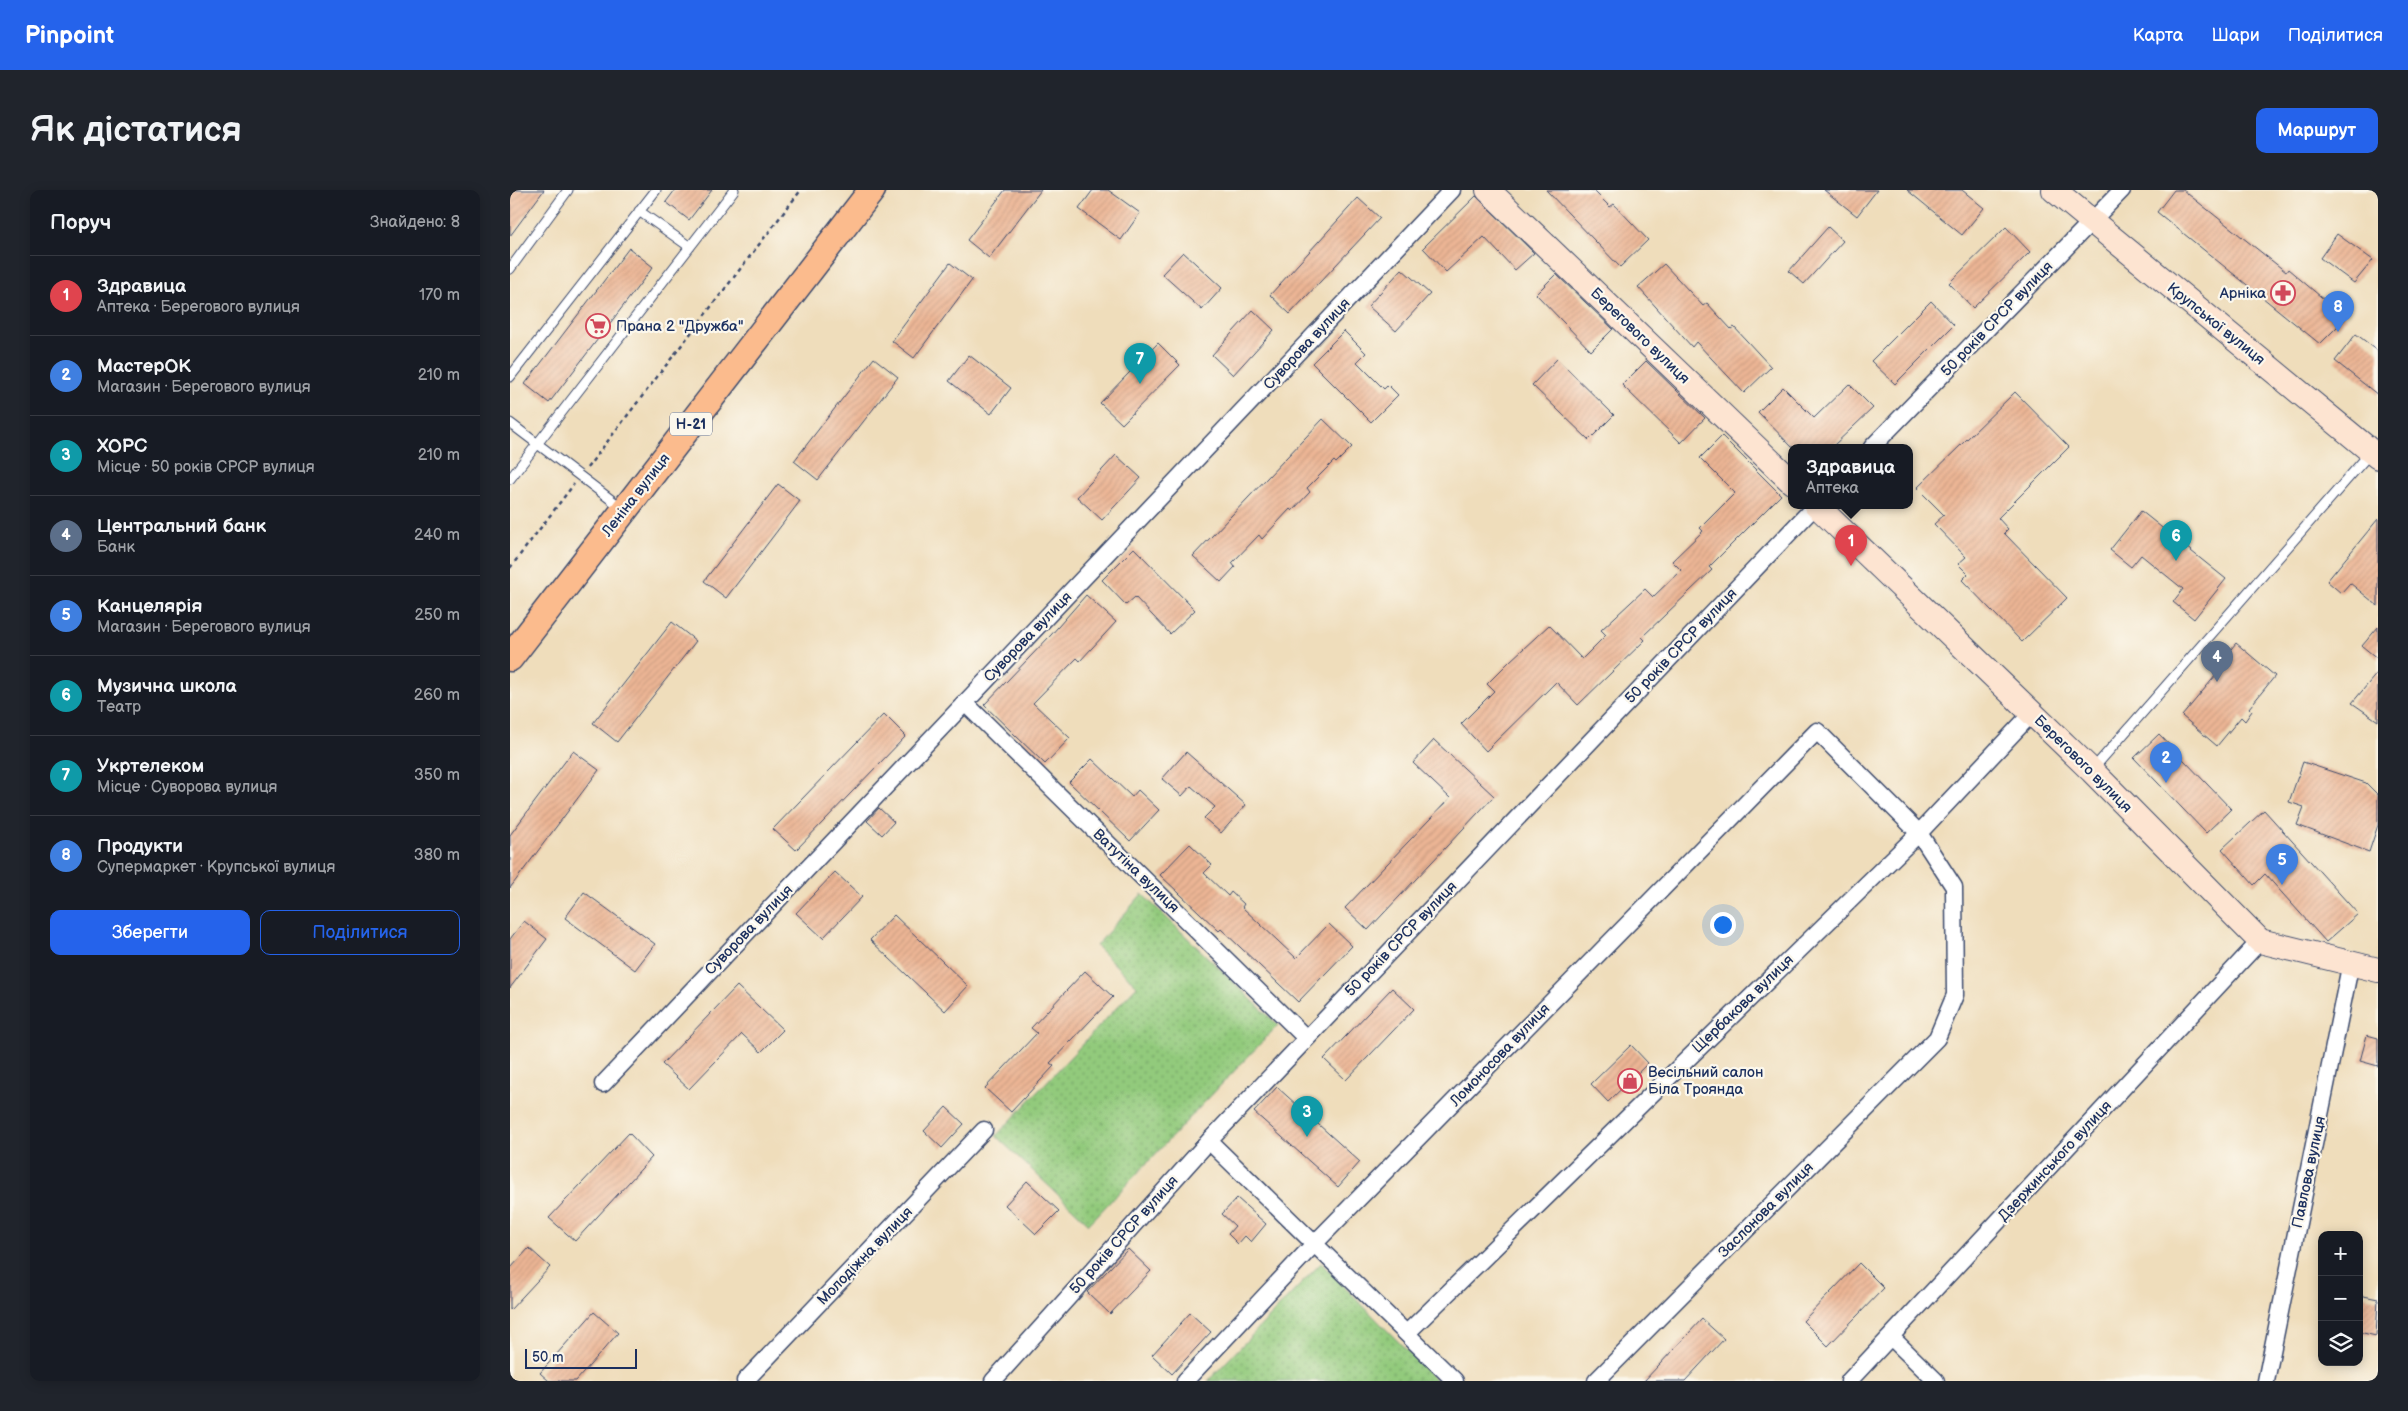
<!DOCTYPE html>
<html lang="uk">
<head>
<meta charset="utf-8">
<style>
  :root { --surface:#171b24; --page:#20242c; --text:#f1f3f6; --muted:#9ea1a6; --line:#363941; --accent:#2563eb }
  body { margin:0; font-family:"Balsamiq Sans",sans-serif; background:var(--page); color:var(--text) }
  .controls { position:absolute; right:15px; bottom:15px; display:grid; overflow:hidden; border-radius:10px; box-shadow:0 2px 12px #0003 }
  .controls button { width:45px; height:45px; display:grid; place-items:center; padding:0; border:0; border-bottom:1px solid var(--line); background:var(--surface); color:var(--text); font:25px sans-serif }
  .scale { position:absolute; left:15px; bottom:12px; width:112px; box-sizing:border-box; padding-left:5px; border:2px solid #1b2f5e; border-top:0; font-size:14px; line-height:18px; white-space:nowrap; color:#1b2f5e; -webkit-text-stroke:4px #fbf7ec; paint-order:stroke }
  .you { position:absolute; left:1212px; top:734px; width:18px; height:18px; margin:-12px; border:4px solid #fff; border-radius:50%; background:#1a73e8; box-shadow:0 0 0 8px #1a73e833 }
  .badge { display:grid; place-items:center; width:32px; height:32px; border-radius:50%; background:var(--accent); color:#fff; font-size:16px; font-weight:700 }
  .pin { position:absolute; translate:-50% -41px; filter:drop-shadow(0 1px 2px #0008) }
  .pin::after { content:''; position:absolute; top:26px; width:18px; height:15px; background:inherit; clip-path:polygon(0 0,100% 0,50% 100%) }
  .popup { position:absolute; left:1278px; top:254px; width:125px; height:65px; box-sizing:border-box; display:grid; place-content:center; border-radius:10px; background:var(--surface); filter:drop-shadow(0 1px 4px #0005); font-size:16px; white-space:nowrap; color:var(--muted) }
  .popup b { font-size:19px; color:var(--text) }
  .popup::after { content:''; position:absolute; left:50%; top:100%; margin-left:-10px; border:10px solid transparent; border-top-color:var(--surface) }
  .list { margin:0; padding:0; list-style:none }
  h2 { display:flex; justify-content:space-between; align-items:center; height:65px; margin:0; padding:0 20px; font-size:21px }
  h2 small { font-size:16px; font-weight:400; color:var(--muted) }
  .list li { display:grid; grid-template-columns:32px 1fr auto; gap:15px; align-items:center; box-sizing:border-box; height:80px; padding:0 20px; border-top:1px solid var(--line) }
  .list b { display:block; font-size:19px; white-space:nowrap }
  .list p { margin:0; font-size:16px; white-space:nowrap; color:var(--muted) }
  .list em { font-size:16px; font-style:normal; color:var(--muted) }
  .actions { display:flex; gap:10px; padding:15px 20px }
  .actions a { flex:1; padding:11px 0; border:1px solid var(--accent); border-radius:10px; text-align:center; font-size:18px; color:var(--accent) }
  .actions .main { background:var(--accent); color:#fff }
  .icon { flex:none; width:28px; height:28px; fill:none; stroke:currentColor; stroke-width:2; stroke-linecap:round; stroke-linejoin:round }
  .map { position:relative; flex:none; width:1868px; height:1191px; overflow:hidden; border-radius:10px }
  header { display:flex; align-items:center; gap:30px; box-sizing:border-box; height:70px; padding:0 25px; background:var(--accent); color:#fff }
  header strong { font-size:24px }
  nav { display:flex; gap:28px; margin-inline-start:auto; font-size:18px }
  .intro { display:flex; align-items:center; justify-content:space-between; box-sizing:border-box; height:120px; padding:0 30px }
  h1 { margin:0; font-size:35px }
  .button { padding:12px 22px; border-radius:10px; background:var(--accent); color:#fff; font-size:18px; font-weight:700 }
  main { display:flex; gap:30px; padding:0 30px }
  aside { flex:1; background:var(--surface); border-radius:10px; box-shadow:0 2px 12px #0003 }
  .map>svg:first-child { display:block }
  .grass { fill:url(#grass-dots); stroke:#567c6d }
  .building { fill:url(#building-hatch) }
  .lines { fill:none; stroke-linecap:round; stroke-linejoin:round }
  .lane-casing { stroke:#3b496c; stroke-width:11 }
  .street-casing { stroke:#3b496c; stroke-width:19 }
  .secondary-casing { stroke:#3b496c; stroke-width:26 }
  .primary-casing { stroke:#3b496c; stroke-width:29 }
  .path { stroke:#3b496c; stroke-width:2.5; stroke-dasharray:4 4; stroke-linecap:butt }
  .lane { stroke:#fff; stroke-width:9 }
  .street { stroke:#fff; stroke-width:16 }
  .secondary { stroke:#fde4d1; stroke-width:24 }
  .primary { stroke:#fbbb8d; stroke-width:26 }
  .labels { text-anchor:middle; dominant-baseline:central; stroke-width:4.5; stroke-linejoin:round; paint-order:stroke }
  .shield { fill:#fbf7ec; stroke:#5e6b89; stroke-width:1 }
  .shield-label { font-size:14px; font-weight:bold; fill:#1b2f5e }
  .poi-label { font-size:15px; fill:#1b2f5e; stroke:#fbf7ec; text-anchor:start }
  .street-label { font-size:15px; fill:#1b2f5e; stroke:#fbf7ec }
</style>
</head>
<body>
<header>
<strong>Pinpoint</strong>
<nav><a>Карта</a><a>Шари</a><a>Поділитися</a></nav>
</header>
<div class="intro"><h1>Як дістатися</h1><a class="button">Маршрут</a></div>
<main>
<aside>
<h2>Поруч<small>Знайдено: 8</small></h2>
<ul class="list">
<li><span class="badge" style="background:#e0444e">1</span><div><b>Здравица</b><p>Аптека · Берегового вулиця</p></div><em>170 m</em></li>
<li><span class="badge" style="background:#3f7fe0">2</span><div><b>МастерОК</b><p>Магазин · Берегового вулиця</p></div><em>210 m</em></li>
<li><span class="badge" style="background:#0f9aa8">3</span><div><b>ХОРС</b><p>Місце · 50 років СРСР вулиця</p></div><em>210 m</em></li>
<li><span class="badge" style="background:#5c6f8a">4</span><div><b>Центральний банк</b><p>Банк</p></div><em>240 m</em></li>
<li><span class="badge" style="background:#3f7fe0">5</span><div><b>Канцелярія</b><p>Магазин · Берегового вулиця</p></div><em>250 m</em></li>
<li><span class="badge" style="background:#0f9aa8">6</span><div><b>Музична школа</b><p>Театр</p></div><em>260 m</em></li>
<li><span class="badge" style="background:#0f9aa8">7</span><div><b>Укртелеком</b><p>Місце · Суворова вулиця</p></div><em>350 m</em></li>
<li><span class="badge" style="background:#3f7fe0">8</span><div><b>Продукти</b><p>Супермаркет · Крупської вулиця</p></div><em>380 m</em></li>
</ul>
<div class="actions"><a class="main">Зберегти</a><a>Поділитися</a></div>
</aside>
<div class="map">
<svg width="1868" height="1191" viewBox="0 0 1868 1191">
  <defs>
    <pattern id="grass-dots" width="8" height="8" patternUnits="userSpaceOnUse" patternTransform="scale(1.25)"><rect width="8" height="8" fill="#92ca7c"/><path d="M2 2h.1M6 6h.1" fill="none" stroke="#76a469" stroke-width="1.8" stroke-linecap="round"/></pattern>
    <pattern id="building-hatch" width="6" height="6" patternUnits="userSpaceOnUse" patternTransform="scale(1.25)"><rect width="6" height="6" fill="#ecb594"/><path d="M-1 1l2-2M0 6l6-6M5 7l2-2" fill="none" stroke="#ca9c82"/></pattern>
  </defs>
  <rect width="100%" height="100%" fill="#fbf7ec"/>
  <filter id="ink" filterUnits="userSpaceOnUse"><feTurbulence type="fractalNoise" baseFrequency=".02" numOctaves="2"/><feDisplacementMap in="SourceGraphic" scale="10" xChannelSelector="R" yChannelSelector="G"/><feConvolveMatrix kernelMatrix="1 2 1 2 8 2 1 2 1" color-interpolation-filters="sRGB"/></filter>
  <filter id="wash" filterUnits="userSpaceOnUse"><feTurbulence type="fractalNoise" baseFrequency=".0096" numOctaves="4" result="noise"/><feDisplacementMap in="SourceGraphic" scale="20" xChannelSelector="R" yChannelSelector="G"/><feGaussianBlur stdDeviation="1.12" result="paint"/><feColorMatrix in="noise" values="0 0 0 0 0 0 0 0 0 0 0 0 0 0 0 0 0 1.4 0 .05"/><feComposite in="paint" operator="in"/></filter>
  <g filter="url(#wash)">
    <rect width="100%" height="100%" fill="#efddbb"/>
    <path class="grass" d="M 632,704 L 768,835 L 579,1034 L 486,946 L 627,796 L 586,756 Z
      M 811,1073 L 927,1191 L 698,1191 Z"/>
    <g id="blocks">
      <path class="building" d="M 0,0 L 34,0 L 0,46 Z
        M 165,0 L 202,0 L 179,30 L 156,12 Z
        M 495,0 L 531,0 L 479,68 L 457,50 Z
        M 583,0 L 598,0 L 630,23 L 611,50 L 569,19 Z
        M 1036,0 L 1083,0 L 1100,17 L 1104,14 L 1138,50 L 1110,77 Z
        M 1314,0 L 1367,0 L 1347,26 Z
        M 1397,0 L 1452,0 L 1474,18 L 1452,45 Z
        M 1664,0 L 1673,0 L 1776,82 L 1778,79 L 1836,128 L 1810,154 L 1647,22 Z
        M 966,6 L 1024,63 L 1005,80 L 974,47 L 936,82 L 913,58 Z
        M 848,8 L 870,28 L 780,124 L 760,105 Z
        M 1318,37 L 1333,51 L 1294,94 L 1279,81 Z
        M 1496,37 L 1520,62 L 1463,118 L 1439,93 Z
        M 1827,44 L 1863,70 L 1844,93 L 1810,68 Z
        M 119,58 L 143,77 L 39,213 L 15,194 Z
        M 673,62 L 712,98 L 692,120 L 652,84 Z
        M 440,73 L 462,90 L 404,168 L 382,151 Z
        M 1154,74 L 1193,116 L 1197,113 L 1221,139 L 1224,137 L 1261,177 L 1234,203 L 1186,152 L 1182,157 L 1128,97 Z
        M 892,79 L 920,104 L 886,141 L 858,116 Z
        M 1046,84 L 1103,139 L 1081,161 L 1026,104 Z
        M 1421,111 L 1444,135 L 1385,194 L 1361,171 Z
        M 743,120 L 764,140 L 723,185 L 702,165 Z
        M 834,141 L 856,163 L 847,172 L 874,199 L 878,195 L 888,205 L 861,232 L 802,173 Z
        M 1846,144 L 1868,161 L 1868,205 L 1825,171 Z
        M 648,153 L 670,175 L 612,234 L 590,213 Z
        M 459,165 L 501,198 L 481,224 L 439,191 Z
        M 364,168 L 388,187 L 308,290 L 284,271 Z
        M 1047,169 L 1104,225 L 1079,250 L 1022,195 Z
        M 1136,171 L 1195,228 L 1171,253 L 1112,195 Z
        M 1339,194 L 1363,218 L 1322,257 L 1282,257 L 1248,222 L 1273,197 L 1304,228 Z
        M 1505,202 L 1559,257 L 1488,328 L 1498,339 L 1494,343 L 1557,408 L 1512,452 L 1452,390 L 1458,384 L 1448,374 L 1456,367 L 1424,334 L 1434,325 L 1407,298 Z
        M 813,229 L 842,257 L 826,273 L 824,271 L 797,298 L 800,302 L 782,321 L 780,319 L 752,349 L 749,345 L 722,373 L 725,377 L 711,392 L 683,366 Z
        M 1212,246 L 1271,305 L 1199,377 L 1202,380 L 1132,447 L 1135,450 L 1068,515 L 1046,492 L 976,561 L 951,534 L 984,501 L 977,494 L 1000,471 L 1039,435 L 1072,469 L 1096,445 L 1091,440 L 1135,399 L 1143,407 L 1171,380 L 1162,371 L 1193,341 L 1190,338 L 1225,303 L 1190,268 Z
        M 606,265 L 631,288 L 592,330 L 567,307 Z
        M 268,294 L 290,311 L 216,408 L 194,391 Z
        M 1631,321 L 1716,389 L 1684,429 L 1663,412 L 1673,399 L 1631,365 L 1621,377 L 1600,360 Z
        M 1868,329 L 1868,416 L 1840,393 L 1831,403 L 1817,391 Z
        M 624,358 L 685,420 L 660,444 L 625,407 L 616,415 L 592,390 Z
        M 576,405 L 606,432 L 570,471 L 567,468 L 523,513 L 560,548 L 535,574 L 474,515 L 541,445 Z
        M 162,432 L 186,451 L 107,552 L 83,533 Z
        M 1868,437 L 1868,469 L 1852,456 Z
        M 1726,453 L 1765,486 L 1739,518 L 1742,521 L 1735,531 L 1731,527 L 1707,556 L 1672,526 L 1711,479 L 1707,476 Z
        M 1868,482 L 1868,531 L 1842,513 Z
        M 374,524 L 396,546 L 286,660 L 263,639 Z
        M 1649,544 L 1721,619 L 1696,643 L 1624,568 Z
        M 924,550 L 984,606 L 858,740 L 835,718 L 940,608 L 903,573 Z
        M 63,561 L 89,580 L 0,698 L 0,645 Z
        M 676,562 L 736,615 L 711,643 L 694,628 L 705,617 L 681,596 L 672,606 L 652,589 Z
        M 582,569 L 622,607 L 628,600 L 649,620 L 620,651 L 559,592 Z
        M 1793,572 L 1856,593 L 1868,605 L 1868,635 L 1859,662 L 1787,635 L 1794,617 L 1779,612 Z
        M 369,618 L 384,632 L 372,645 L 357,631 Z
        M 1754,620 L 1848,724 L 1816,752 L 1755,684 L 1744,695 L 1712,659 Z
        M 680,654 L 702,675 L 694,683 L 718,706 L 721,702 L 734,714 L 732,717 L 786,768 L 819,734 L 842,756 L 788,812 L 711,739 L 709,741 L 650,685 Z
        M 325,682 L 352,707 L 313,748 L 286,723 Z
        M 74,702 L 145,754 L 125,780 L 55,728 Z
        M 384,725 L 458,796 L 435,821 L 360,750 Z
        M 14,731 L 37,749 L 0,798 L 0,749 Z
        M 575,781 L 603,807 L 540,873 L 544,876 L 501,922 L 475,898 L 527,843 L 521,838 Z
        M 227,796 L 273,840 L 251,862 L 232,844 L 179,899 L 152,874 Z
        M 882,798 L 904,819 L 836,890 L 814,869 Z
        M 1857,845 L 1868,848 L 1868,876 L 1850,871 Z
        M 1121,855 L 1138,873 L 1098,912 L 1081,894 Z
        M 767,897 L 850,972 L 828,997 L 744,922 Z
        M 436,917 L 454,934 L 432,958 L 414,941 Z
        M 119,943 L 142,967 L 65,1051 L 39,1028 Z
        M 517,991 L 549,1021 L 526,1044 L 495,1015 Z
        M 727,1008 L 756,1034 L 741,1052 L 735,1046 L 728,1054 L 718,1044 L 725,1036 L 712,1024 Z
        M 19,1058 L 40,1077 L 0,1120 L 0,1079 Z
        M 618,1059 L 641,1081 L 600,1124 L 577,1102 Z
        M 1349,1073 L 1374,1098 L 1318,1156 L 1293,1131 Z
        M 1849,1105 L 1868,1109 L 1866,1146 L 1849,1142 Z
        M 84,1122 L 108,1143 L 66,1191 L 39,1191 L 30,1183 Z
        M 680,1123 L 701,1142 L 662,1184 L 642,1165 Z
        M 1192,1129 L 1214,1149 L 1175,1191 L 1134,1191 Z"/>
    </g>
  </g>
  <g filter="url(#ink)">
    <use href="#blocks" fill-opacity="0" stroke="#3b496c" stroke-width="1"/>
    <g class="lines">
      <defs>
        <path id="lane" d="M 129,21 L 180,57
          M 0,79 L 58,0
          M 0,187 L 146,0
          M 0,233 L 112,318
          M 0,289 L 224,0
          M 1583,579 L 1861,262"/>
        <path id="street" d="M 1362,257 L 1612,0
          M 455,513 L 796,848
          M 93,894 L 942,0
          M 699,951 L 945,1191
          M 897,1143 L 1409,643 L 1522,523
          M 1381,1147 L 1426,1191
          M 235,1191 L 474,940
          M 483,1191 L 699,951 L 1306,315
          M 675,1191 L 805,1053 L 1307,541 L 1409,643 L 1444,697 L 1445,805 L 1427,848 L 1086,1191
          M 1339,1191 L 1750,751
          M 1756,1191 L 1841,772"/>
        <path id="secondary" d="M 978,0 L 1282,292
          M 1544,0 L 1868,267
          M 1306,315 L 1582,581 L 1750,751 L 1868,780"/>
        <path id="primary" d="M 0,468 L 362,0"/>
      </defs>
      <use href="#lane" class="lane-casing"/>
      <use href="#street" class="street-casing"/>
      <use href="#secondary" class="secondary-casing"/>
      <use href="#primary" class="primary-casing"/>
      <path class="path" d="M 77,278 L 291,0
        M 0,378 L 64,294"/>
      <use href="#lane" class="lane"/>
      <use href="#street" class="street"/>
      <use href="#secondary" class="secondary"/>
      <use href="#primary" class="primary"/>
    </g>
  </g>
  <defs>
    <symbol id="pharmacy-ring" viewBox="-11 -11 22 22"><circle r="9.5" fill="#fbf7ec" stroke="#d1495b" stroke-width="1.5"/><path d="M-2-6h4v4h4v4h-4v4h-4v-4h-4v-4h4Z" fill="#d1495b"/></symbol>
    <symbol id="supermarket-ring" viewBox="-11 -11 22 22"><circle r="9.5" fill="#fbf7ec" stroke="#d1495b" stroke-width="1.5"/><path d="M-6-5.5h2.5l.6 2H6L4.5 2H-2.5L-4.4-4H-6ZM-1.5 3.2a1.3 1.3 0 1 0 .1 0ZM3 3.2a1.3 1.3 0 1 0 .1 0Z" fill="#d1495b"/></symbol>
    <symbol id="shop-ring" viewBox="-11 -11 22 22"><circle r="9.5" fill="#fbf7ec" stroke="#d1495b" stroke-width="1.5"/><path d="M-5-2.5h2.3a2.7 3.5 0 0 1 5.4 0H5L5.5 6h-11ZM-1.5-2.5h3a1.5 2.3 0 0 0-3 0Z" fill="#d1495b"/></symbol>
  </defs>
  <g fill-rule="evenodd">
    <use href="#pharmacy-ring" x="1759" y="89" width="28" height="28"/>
    <use href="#supermarket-ring" x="74" y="122" width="28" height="28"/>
    <use href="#shop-ring" x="1106" y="877" width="28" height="28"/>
  </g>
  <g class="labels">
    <rect class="shield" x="160" y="222.5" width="42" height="23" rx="4"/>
    <g class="shield-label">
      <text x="181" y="234">Н-21</text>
    </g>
    <g class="poi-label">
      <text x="1756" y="103" text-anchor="end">Арніка</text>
      <text x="106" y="136">Прана 2 "Дружба"</text>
      <text x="1138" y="882">Весільний салон<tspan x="1138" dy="17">Біла Троянда</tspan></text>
    </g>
    <g class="street-label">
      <text transform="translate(1487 129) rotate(-46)">50 років СРСР вулиця</text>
      <text transform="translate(1706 134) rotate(39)">Крупської вулиця</text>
      <text transform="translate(1130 146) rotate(44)">Берегового вулиця</text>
      <text transform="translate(797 154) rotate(-47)">Суворова вулиця</text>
      <text transform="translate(126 305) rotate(-52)">Леніна вулиця</text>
      <text transform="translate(518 447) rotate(-46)">Суворова вулиця</text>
      <text transform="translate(1171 456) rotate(-46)">50 років СРСР вулиця</text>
      <text transform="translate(1573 574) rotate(45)">Берегового вулиця</text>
      <text transform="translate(626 681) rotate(44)">Ватутіна вулиця</text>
      <text transform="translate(239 740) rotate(-46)">Суворова вулиця</text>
      <text transform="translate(891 749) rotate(-46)">50 років СРСР вулиця</text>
      <text transform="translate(1233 814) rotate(-44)">Щербакова вулиця</text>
      <text transform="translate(990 865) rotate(-46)">Ломоносова вулиця</text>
      <text transform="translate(1545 971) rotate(-47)">Дзержинського вулиця</text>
      <text transform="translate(1799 982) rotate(-78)">Павлова вулиця</text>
      <text transform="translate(1256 1020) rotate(-45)">Заслонова вулиця</text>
      <text transform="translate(614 1045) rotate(-48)">50 років СРСР вулиця</text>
      <text transform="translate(355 1066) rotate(-46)">Молодіжна вулиця</text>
    </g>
  </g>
</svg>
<div class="controls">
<button>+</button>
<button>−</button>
<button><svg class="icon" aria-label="layers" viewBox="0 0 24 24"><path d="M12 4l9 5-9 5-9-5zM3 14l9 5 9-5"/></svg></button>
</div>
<div class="scale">50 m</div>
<div class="you"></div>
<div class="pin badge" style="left:1341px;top:376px;background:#e0444e">1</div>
<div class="popup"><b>Здравица</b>Аптека</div>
<div class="pin badge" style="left:1656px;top:593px;background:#3f7fe0">2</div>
<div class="pin badge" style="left:797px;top:947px;background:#0f9aa8">3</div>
<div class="pin badge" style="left:1707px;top:492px;background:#5c6f8a">4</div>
<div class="pin badge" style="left:1772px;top:695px;background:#3f7fe0">5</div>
<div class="pin badge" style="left:1666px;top:371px;background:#0f9aa8">6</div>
<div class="pin badge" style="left:630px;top:194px;background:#0f9aa8">7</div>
<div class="pin badge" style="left:1828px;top:142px;background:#3f7fe0">8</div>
</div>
</main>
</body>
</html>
